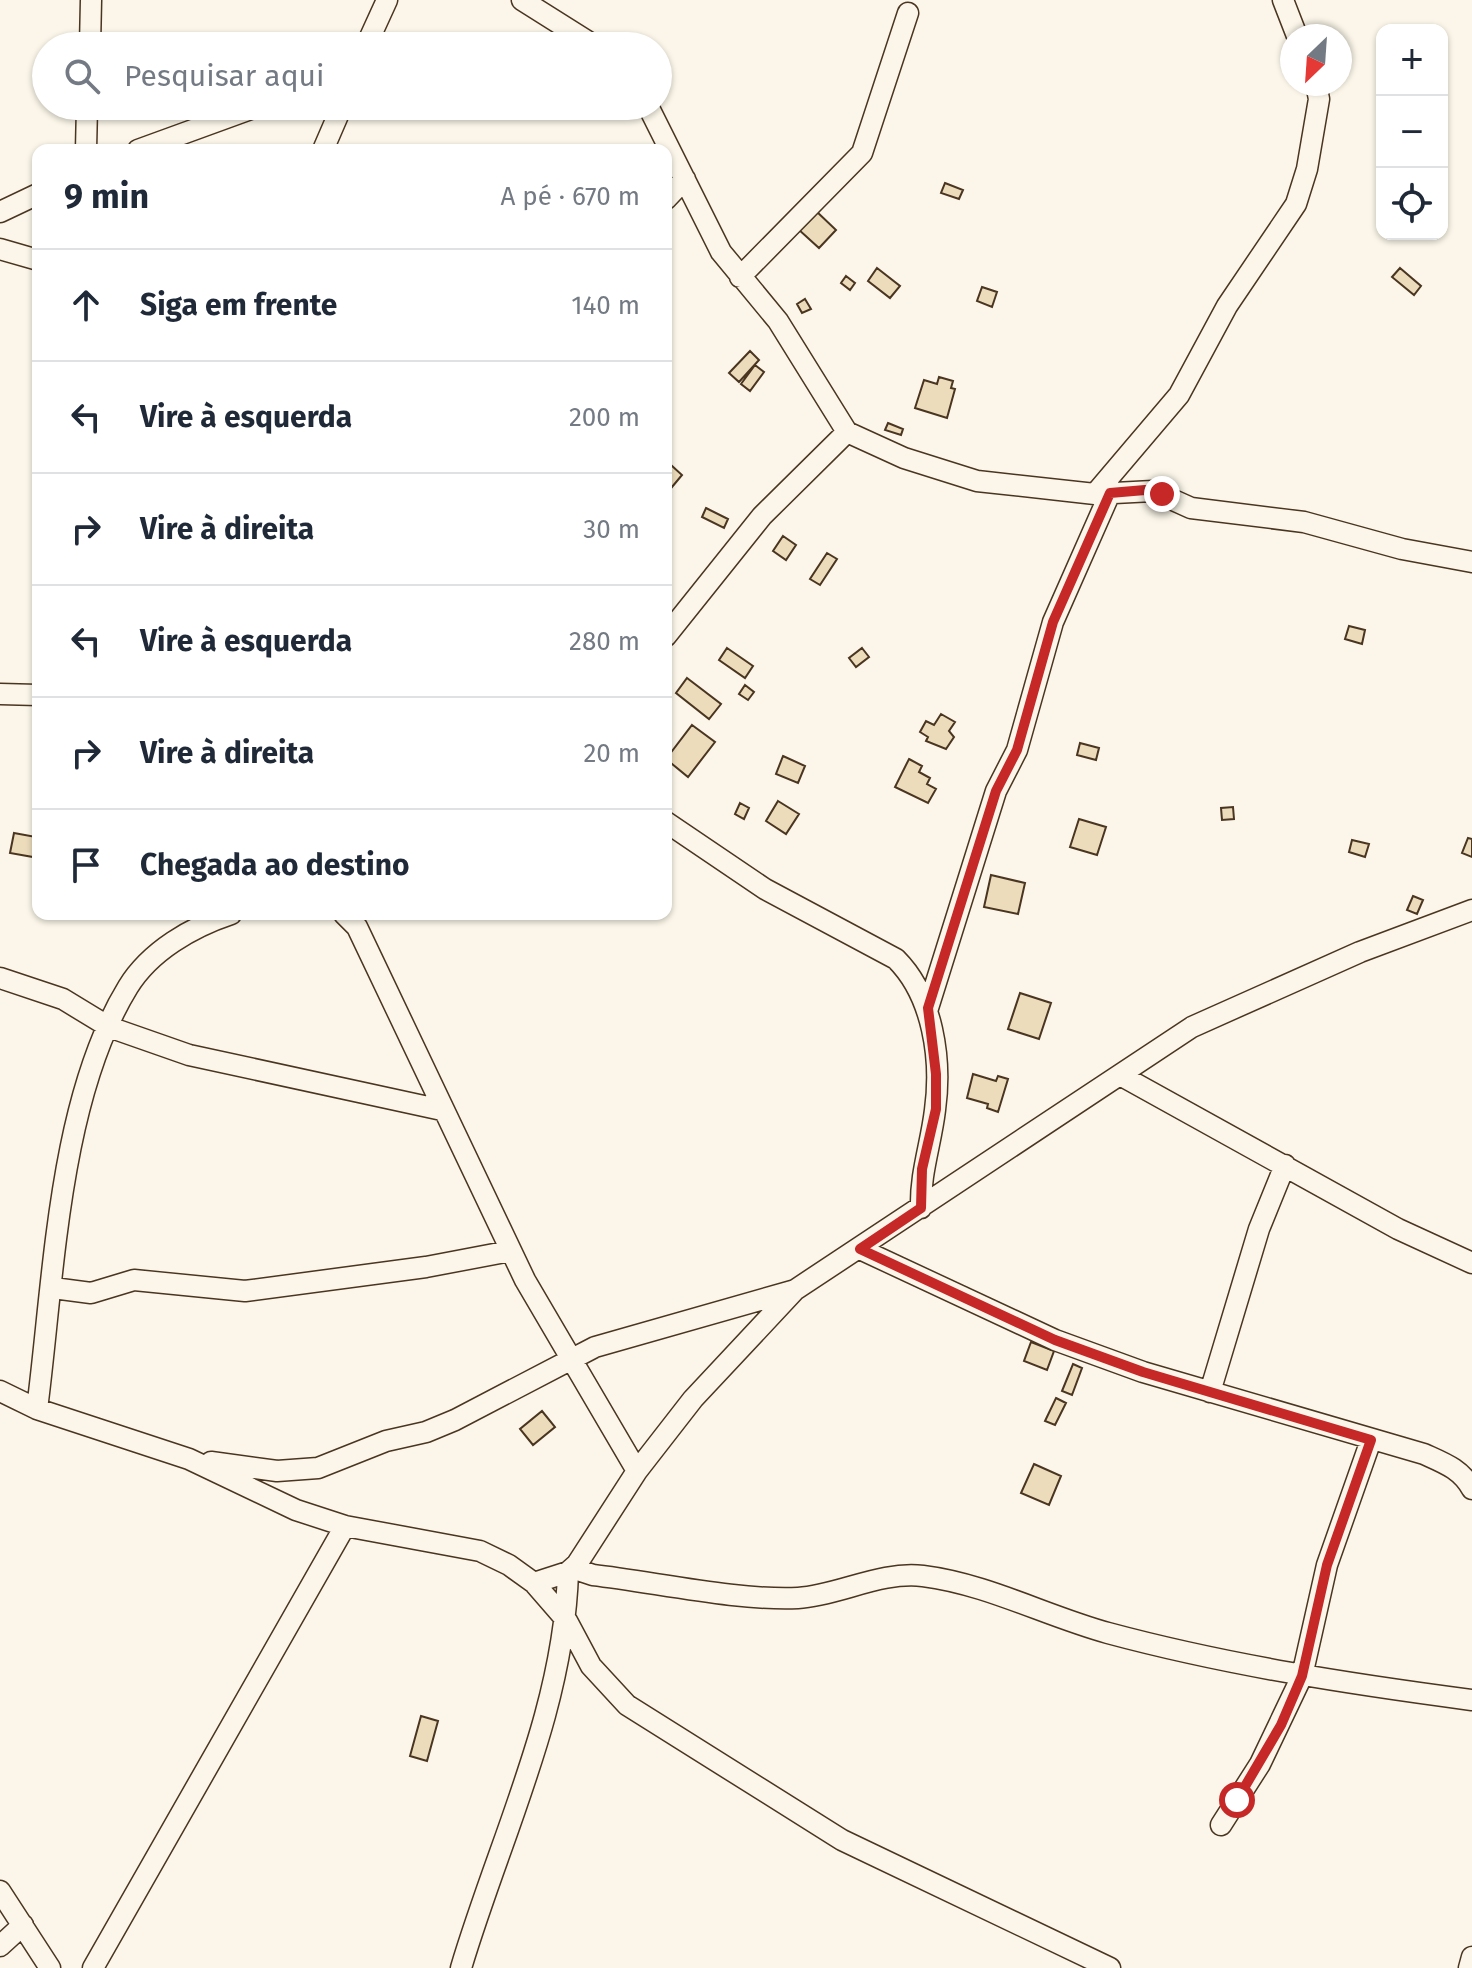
<!DOCTYPE html>
<html lang="pt">
<head>
<meta charset="utf-8">
<style>
  :root { --surface:#fff; --page:#f6f6f7; --text:#1f2937; --muted:#747a83; --line:#e0e1e3 }
  body { margin:0; font-family:"Fira Sans",sans-serif; background:var(--page); color:var(--text) }
  .controls { position:absolute; right:24px; top:24px; display:grid; overflow:hidden; border-radius:16px; box-shadow:0 2px 6px #0004 }
  .controls button { width:72px; height:72px; display:grid; place-items:center; padding:0; border:0; border-bottom:2px solid var(--line); background:var(--surface); color:var(--text); font:40px sans-serif }
  .compass { position:absolute; left:1280px; top:24px; width:72px; height:72px; border-radius:50%; background:var(--surface); box-shadow:0 2px 6px #0004; rotate:205deg }
  .stop { position:absolute; width:24px; height:24px; margin:-18px; border:6px solid #c62828; border-radius:50%; background:#fff }
  .stop.end { background:#c62828; border-color:#fff; box-shadow:0 2px 8px #0008 }
  .list { margin:0; padding:0; list-style:none }
  h2 { display:flex; justify-content:space-between; align-items:center; height:104px; margin:0; padding:0 32px; font-size:34px }
  h2 small { font-size:26px; font-weight:400; color:var(--muted) }
  .list li { display:grid; grid-template-columns:52px 1fr auto; gap:24px; align-items:center; box-sizing:border-box; height:112px; padding:0 32px; border-top:2px solid var(--line) }
  .list b { display:block; font-size:30px; white-space:nowrap }
  .list em { font-size:26px; font-style:normal; color:var(--muted) }
  .icon { flex:none; width:44px; height:44px; fill:none; stroke:currentColor; stroke-width:2; stroke-linecap:round; stroke-linejoin:round }
  .map { position:relative; flex:none; width:1472px; height:1968px; overflow:hidden }
  .search { position:absolute; background:var(--surface); box-shadow:0 2px 6px #0004; left:32px; top:32px; width:640px; height:88px; display:flex; align-items:center; gap:20px; box-sizing:border-box; padding:0 28px; border-radius:44px; color:var(--muted); font-size:30px }
  .panel { position:absolute; background:var(--surface); box-shadow:0 2px 6px #0004; left:32px; top:144px; width:640px; height:776px; border-radius:16px }
  .map>svg:first-child { display:block }
  .building { fill:#ecdcbc; stroke:#4a3520; stroke-width:2 }
  .lines { fill:none; stroke-linecap:round; stroke-linejoin:round }
  .minor-casing { stroke:#4a3520; stroke-width:23 }
  .minor { stroke:#fbf6e9; stroke-width:20 }
  .route { stroke:#c62828; stroke-width:10 }
</style>
</head>
<body>
<div class="map">
<svg width="1472" height="1968" viewBox="0 0 1472 1968">
  <rect width="100%" height="100%" fill="#fbf6e9"/>
  <path class="building" d="M 945,183 L 963,190 L 959,199 L 941,193 Z
    M 815,210 L 836,230 L 819,248 L 798,229 Z
    M 877,268 L 900,286 L 890,298 L 868,281 Z
    M 1400,268 L 1421,286 L 1414,295 L 1392,277 Z
    M 846,276 L 855,283 L 850,290 L 841,283 Z
    M 982,287 L 997,292 L 992,307 L 977,301 Z
    M 805,299 L 811,309 L 802,313 L 797,304 Z
    M 750,351 L 759,360 L 739,382 L 729,373 Z
    M 755,365 L 764,372 L 750,391 L 741,384 Z
    M 939,377 L 953,381 L 951,388 L 955,389 L 947,418 L 915,408 L 924,380 L 937,384 Z
    M 888,423 L 903,429 L 901,435 L 885,430 Z
    M 671,465 L 682,475 L 672,487 L 666,482 L 666,471 Z
    M 706,508 L 728,519 L 724,528 L 702,517 Z
    M 783,536 L 796,545 L 786,560 L 773,551 Z
    M 827,553 L 837,559 L 820,585 L 810,579 Z
    M 1349,626 L 1365,630 L 1362,644 L 1345,639 Z
    M 727,648 L 753,666 L 745,678 L 719,660 Z
    M 862,648 L 869,657 L 856,667 L 849,658 Z
    M 687,678 L 721,704 L 709,719 L 676,693 Z
    M 745,685 L 754,692 L 748,700 L 739,694 Z
    M 941,714 L 955,722 L 949,731 L 954,737 L 946,749 L 926,741 L 928,737 L 920,732 L 926,721 L 934,725 Z
    M 692,725 L 715,742 L 688,777 L 666,759 Z
    M 1080,743 L 1099,748 L 1096,760 L 1077,755 Z
    M 783,756 L 805,766 L 798,783 L 776,774 Z
    M 909,759 L 922,766 L 919,772 L 930,778 L 927,784 L 936,789 L 928,803 L 895,787 Z
    M 778,801 L 799,814 L 786,834 L 766,821 Z
    M 740,803 L 749,808 L 744,819 L 735,814 Z
    M 1233,807 L 1234,819 L 1222,820 L 1221,808 Z
    M 1079,819 L 1106,827 L 1097,855 L 1070,847 Z
    M 14,833 L 36,837 L 33,857 L 10,853 Z
    M 1468,838 L 1472,839 L 1472,857 L 1462,853 Z
    M 1352,840 L 1369,844 L 1365,857 L 1349,852 Z
    M 991,875 L 1025,883 L 1018,914 L 984,907 Z
    M 1413,896 L 1423,900 L 1417,914 L 1407,910 Z
    M 1020,993 L 1051,1003 L 1039,1039 L 1008,1029 Z
    M 973,1074 L 996,1081 L 998,1076 L 1008,1079 L 998,1112 L 987,1108 L 988,1104 L 967,1098 Z
    M 1031,1342 L 1054,1351 L 1047,1370 L 1024,1361 Z
    M 1073,1364 L 1082,1368 L 1072,1395 L 1062,1391 Z
    M 1056,1398 L 1066,1403 L 1055,1425 L 1045,1421 Z
    M 542,1411 L 555,1427 L 533,1445 L 520,1429 Z
    M 1034,1464 L 1061,1476 L 1049,1505 L 1021,1493 Z
    M 421,1716 L 438,1721 L 427,1761 L 410,1756 Z"/>
  <g class="lines">
    <defs>
      <path id="minor" d="M 522,0 L 595,46
        M 1283,0 L 1297,36
        M 90,46 L 91,0
        M 366,46 L 387,0
        M 648,106 L 721,252 L 778,321 L 847,432 L 904,458 L 977,481 L 1095,494 L 1153,491 L 1191,508 L 1304,522 L 1402,549 L 1472,562
        M 86,150 L 87,106
        M 138,150 L 259,106
        M 323,150 L 342,106
        M 666,199 L 685,179
        M 0,212 L 38,194
        M 0,249 L 38,260
        M 740,277 L 862,153 L 908,13
        M 1095,494 L 1179,395 L 1227,306 L 1296,204 L 1307,169 L 1319,99 L 1316,84
        M 666,636 L 762,516 L 847,432
        M 0,694 L 38,695
        M 666,822 L 765,889 L 896,959 C 933,996 942,1059 935,1110 C 931,1144 920,1173 921,1208
        M 344,914 L 357,927 L 525,1280 L 637,1471
        M 0,978 L 63,999 L 109,1027 L 189,1055 L 442,1110
        M 928,1008 L 996,791 L 1017,750 L 1053,622 L 1110,493
        M 1120,1075 L 1398,1229 L 1472,1263
        M 860,1249 L 1055,1340 L 1143,1372 L 1424,1454 C 1444,1463 1461,1469 1472,1489
        M 53,1288 L 91,1293 L 134,1280 L 245,1291 L 426,1267 L 510,1251
        M 0,1391 L 37,1409 L 189,1459 L 296,1510 L 345,1526 L 480,1551 L 509,1565 L 534,1583 L 567,1621 L 591,1666 L 627,1705 L 842,1840 L 1110,1968
        M 1210,1392 L 1259,1229 L 1285,1165
        M 37,1409 C 54,1279 58,1101 128,987 C 150,951 192,927 231,914
        M 211,1462 L 277,1471 L 318,1468 L 386,1441 L 426,1432 L 455,1420 L 595,1347 L 795,1290
        M 577,1564 L 581,1571 L 593,1575 C 654,1582 739,1601 798,1598 C 840,1595 880,1571 923,1576 C 987,1584 1046,1616 1108,1633 C 1227,1665 1350,1684 1472,1700
        M 534,1583 L 568,1572 L 577,1564 L 637,1471 L 693,1399 L 795,1290 L 1192,1027 L 1360,952 L 1472,910
        M 1221,1825 L 1260,1764 L 1302,1676 L 1327,1565 L 1371,1440
        M 0,1891 L 50,1968
        M 0,1946 L 23,1925
        M 93,1968 L 345,1526
        M 461,1968 C 500,1837 564,1711 568,1572
        M 1469,1968 L 1472,1957"/>
    </defs>
    <use href="#minor" class="minor-casing"/>
    <use href="#minor" class="minor"/>
  </g>
  <g class="lines">
    <path class="route" d="M 1162,494 L 1145,490 L 1110,493 L 1053,622 L 1017,750 L 996,791 L 928,1008 L 936,1074 L 936,1109 L 922,1169 L 921,1208 L 860,1249 L 1055,1340 L 1143,1372 L 1371,1440 L 1327,1565 L 1302,1676 L 1281,1725 L 1237,1800"/>
  </g>
</svg>
<div class="controls">
<button>+</button>
<button>−</button>
<button><svg class="icon" aria-label="locate" viewBox="0 0 24 24"><circle cx="12" cy="12" r="6"/><path d="M12 2v4M12 18v4M2 12h4M18 12h4"/></svg></button>
</div>
<svg class="compass" viewBox="-18 -18 36 36"><path d="M0-13l5 13h-10z" fill="#e53935"/><path d="M0 13l5-13h-10z" fill="#747a83"/></svg>
<div class="stop" style="left:1237px;top:1800px"></div>
<div class="stop end" style="left:1162px;top:494px"></div>
<div class="search"><svg class="icon" aria-label="search" viewBox="0 0 24 24"><circle cx="10" cy="10" r="6"/><path d="M15 15l6 6"/></svg>Pesquisar aqui</div>
<section class="panel">
<h2>9 min<small>A pé · 670 m</small></h2>
<ul class="list">
<li><svg class="icon" aria-label="ahead" viewBox="0 0 24 24"><path d="M12 20V5M6 11l6-6 6 6"/></svg><div><b>Siga em frente</b></div><em>140 m</em></li>
<li><svg class="icon" aria-label="left" viewBox="0 0 24 24"><path d="M17 20v-9H6M10 6l-5 5 5 5"/></svg><div><b>Vire à esquerda</b></div><em>200 m</em></li>
<li><svg class="icon" aria-label="right" viewBox="0 0 24 24"><path d="M7 20v-9h11M14 6l5 5-5 5"/></svg><div><b>Vire à direita</b></div><em>30 m</em></li>
<li><svg class="icon" aria-label="left" viewBox="0 0 24 24"><path d="M17 20v-9H6M10 6l-5 5 5 5"/></svg><div><b>Vire à esquerda</b></div><em>280 m</em></li>
<li><svg class="icon" aria-label="right" viewBox="0 0 24 24"><path d="M7 20v-9h11M14 6l5 5-5 5"/></svg><div><b>Vire à direita</b></div><em>20 m</em></li>
<li><svg class="icon" aria-label="arrive" viewBox="0 0 24 24"><path d="M6 21V4h12l-3 4 3 4H6"/></svg><div><b>Chegada ao destino</b></div></li>
</ul>
</section>
</div>
</body>
</html>
